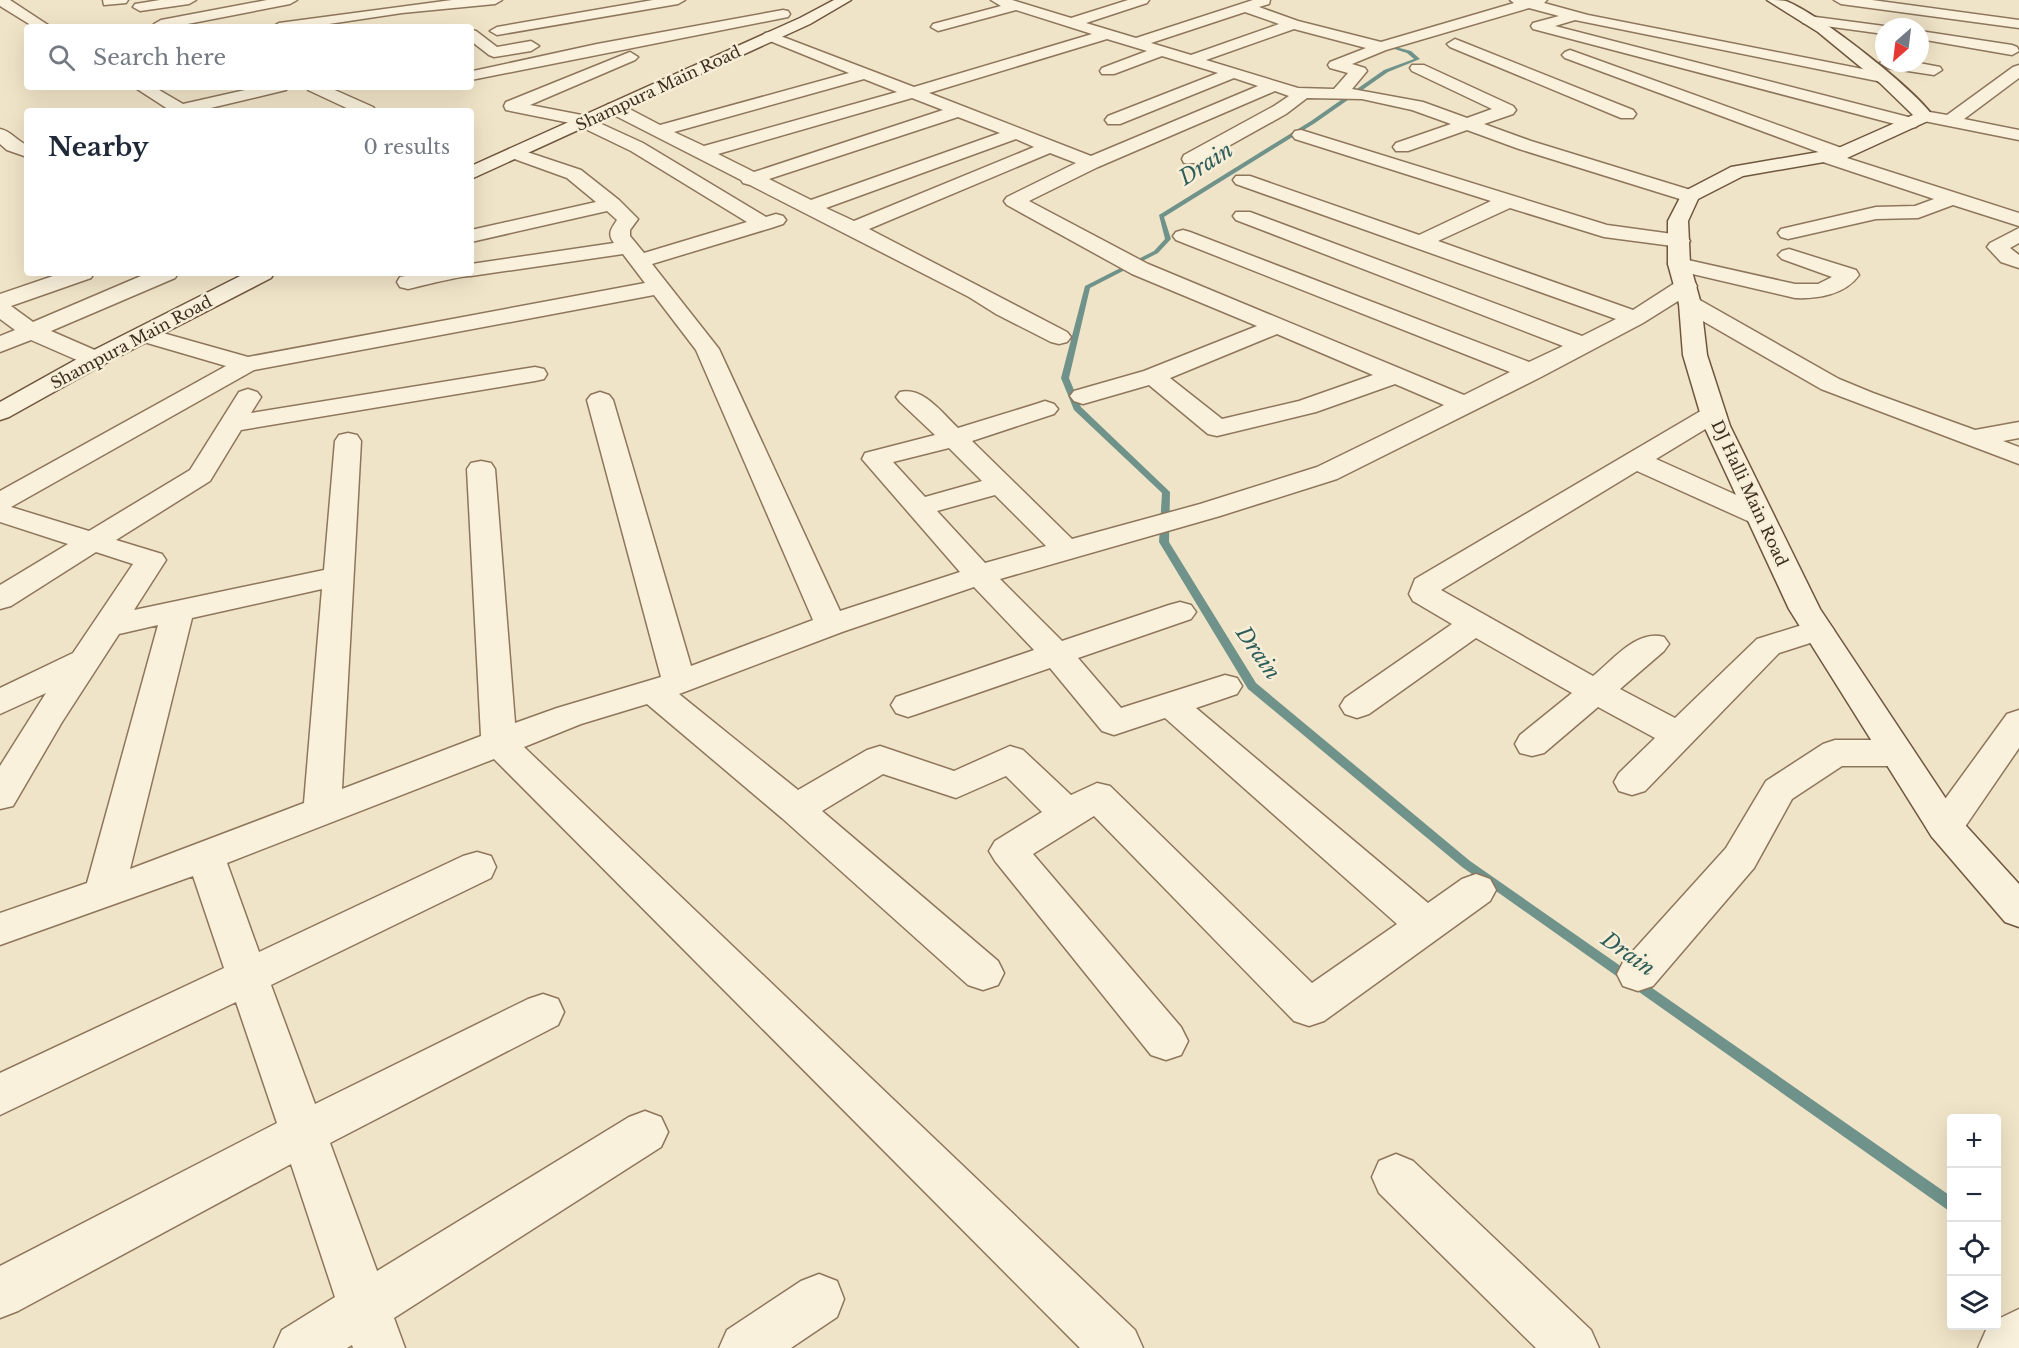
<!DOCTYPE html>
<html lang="en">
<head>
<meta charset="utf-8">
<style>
  :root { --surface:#fff; --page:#f6f6f7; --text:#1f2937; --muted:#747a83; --line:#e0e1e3 }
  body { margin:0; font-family:"Libre Baskerville",serif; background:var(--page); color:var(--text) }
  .controls { position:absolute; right:18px; bottom:18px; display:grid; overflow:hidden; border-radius:6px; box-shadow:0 6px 24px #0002 }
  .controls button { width:54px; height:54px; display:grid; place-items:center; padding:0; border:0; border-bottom:2px solid var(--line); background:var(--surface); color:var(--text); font:30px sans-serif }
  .compass { position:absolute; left:1875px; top:18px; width:54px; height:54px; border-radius:50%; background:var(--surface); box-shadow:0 6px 24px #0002; rotate:208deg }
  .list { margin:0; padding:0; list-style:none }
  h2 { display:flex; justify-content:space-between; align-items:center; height:78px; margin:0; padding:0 24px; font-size:26px }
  h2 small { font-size:20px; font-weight:400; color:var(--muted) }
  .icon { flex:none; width:33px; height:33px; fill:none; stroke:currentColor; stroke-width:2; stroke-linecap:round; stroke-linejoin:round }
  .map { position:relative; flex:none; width:2019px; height:1348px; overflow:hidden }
  .search { position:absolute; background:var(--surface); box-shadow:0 6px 24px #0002; left:24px; top:24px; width:450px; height:66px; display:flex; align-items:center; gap:15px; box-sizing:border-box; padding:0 21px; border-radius:6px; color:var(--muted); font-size:22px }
  .panel { position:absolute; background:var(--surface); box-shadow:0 6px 24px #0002; left:24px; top:108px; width:450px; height:168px; border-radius:6px }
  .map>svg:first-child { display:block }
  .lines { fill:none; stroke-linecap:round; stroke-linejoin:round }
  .stream { fill:#6f938a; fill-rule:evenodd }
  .street-casing { stroke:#8d765c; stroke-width:3 }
  .secondary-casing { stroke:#6f573f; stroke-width:3 }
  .street { fill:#faf1dc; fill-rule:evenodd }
  .secondary { fill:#faf1dc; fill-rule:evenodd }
  .labels { text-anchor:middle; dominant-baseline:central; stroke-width:5; stroke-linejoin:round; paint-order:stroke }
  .far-street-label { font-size:16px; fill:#3d2e20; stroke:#f7eed8 }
  .water-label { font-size:21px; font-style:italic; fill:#2f5d5a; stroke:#f7eed8 }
</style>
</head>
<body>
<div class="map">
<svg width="2019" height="1348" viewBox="0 0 2019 1348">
  <rect width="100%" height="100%" fill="#f0e4c8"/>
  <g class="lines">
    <path class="stream" d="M 1388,45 L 1411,51 L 1420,59 L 1388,72 L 1315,123 L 1164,217 L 1171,239 L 1158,253 L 1090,288 L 1069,378 L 1081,407 L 1170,492 L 1169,542 L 1256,683 L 1470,861 L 1952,1197 L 1952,1213 L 1462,867 L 1248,689 L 1159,542 L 1162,493 L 1074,410 L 1061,378 L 1085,286 L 1154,251 L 1165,239 L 1159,215 L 1311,121 L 1384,70 L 1414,59 L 1407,53 L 1388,47 Z"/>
    <defs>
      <path id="street" d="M 0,0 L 10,0 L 51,27 L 34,27 L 0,6 Z
        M 103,0 L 128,0 L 126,3 L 104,5 Z
        M 160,0 L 196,0 L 189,4 L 140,11 L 133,7 L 135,4 Z
        M 267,0 L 297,0 L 290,4 L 172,27 L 156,27 L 154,24 L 161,20 Z
        M 452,0 L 502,0 L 495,4 L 402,13 L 309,27 L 272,27 L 279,23 Z
        M 653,0 L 685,0 L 678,4 L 497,35 L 490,31 L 497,27 Z
        M 991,0 L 1012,0 L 1071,18 L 1128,0 L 1149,0 L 1147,3 L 1086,23 L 1136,38 L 1253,0 L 1270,0 L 1269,4 L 1259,7 L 1298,21 L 1381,42 L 1514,3 L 1510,0 L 1547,0 L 1544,3 L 1588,15 L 1888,74 L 1890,77 L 1888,80 L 1882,82 L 1575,20 L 1555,26 L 1916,119 L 1919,123 L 1916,127 L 1910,128 L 1533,29 L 1531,26 L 1533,23 L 1559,16 L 1529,8 L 1386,50 L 1352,64 L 1365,68 L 1367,71 L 1352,89 L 1423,102 L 1467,118 L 1492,109 L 1412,71 L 1410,68 L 1412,65 L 1424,65 L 1513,106 L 1516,110 L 1513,114 L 1484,124 L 1531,141 L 1697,192 L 1700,196 L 1697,200 L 1683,200 L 1519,149 L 1467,130 L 1408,151 L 1396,151 L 1393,147 L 1396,143 L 1451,124 L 1412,110 L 1362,99 L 1307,98 L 1286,114 L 1198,163 L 1184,163 L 1182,159 L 1184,155 L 1274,106 L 1289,96 L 1275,91 L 1098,167 L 1029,201 L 1148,264 L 1464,395 L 1510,372 L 1176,240 L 1173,236 L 1176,232 L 1183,230 L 1190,232 L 1529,362 L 1563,346 L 1236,220 L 1233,216 L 1236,212 L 1250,212 L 1582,336 L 1616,319 L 1236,184 L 1233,180 L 1236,176 L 1250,176 L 1419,235 L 1491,201 L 1295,139 L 1292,135 L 1295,131 L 1301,130 L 1607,225 L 1680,235 L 1687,237 L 1690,241 L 1687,245 L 1680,247 L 1604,237 L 1510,208 L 1438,241 L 1633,310 L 1678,281 L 1686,279 L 1694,281 L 1697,286 L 1694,291 L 1643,323 L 1541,377 L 1337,479 L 1220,516 L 1000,579 L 1062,641 L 1169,605 L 1180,602 L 1191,605 L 1196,612 L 1191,619 L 1078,658 L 1121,708 L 1225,675 L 1237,678 L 1242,686 L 1237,694 L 1196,708 L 1428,903 L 1462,879 L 1476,874 L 1490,879 L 1496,890 L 1490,901 L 1324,1021 L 1309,1026 L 1294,1021 L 1094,816 L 1033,854 L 1181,1027 L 1188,1041 L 1181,1055 L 1166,1060 L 1151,1055 L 995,861 L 989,851 L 995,841 L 1042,812 L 1006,776 L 956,798 L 883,774 L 822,811 L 998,961 L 1004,973 L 998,985 L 983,990 L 968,985 L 783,819 L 647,704 L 581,724 L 524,747 L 1135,1330 L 1143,1348 L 1080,1348 L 494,759 L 227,863 L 259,952 L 463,856 L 477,852 L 491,856 L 496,867 L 491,878 L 271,985 L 315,1104 L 528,999 L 543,994 L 558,999 L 564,1012 L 558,1025 L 330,1143 L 377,1271 L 629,1117 L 645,1111 L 661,1117 L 668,1132 L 661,1147 L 394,1318 L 405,1348 L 353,1348 L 352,1345 L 347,1348 L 274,1348 L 282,1330 L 335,1297 L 291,1164 L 18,1311 L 0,1318 L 0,1266 L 277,1123 L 236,1002 L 0,1115 L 0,1073 L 224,968 L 193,876 L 0,945 L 0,913 L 87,883 L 158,625 L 119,634 L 62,722 L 13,806 L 0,809 L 0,766 L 46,693 L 0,714 L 0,688 L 73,653 L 133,564 L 96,552 L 11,606 L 0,609 L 0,585 L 68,544 L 0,522 L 0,491 L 226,366 L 137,340 L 133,335 L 137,330 L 145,328 L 248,357 L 645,283 L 623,254 L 471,276 C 464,275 420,286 408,289 L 400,287 L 397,282 L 400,277 L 421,273 L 471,273 L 471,264 L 614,243 C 607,234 611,229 617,220 L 607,211 L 471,242 L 471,230 L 596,202 L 567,178 L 509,157 L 506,153 L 509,149 L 515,148 L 581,170 L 619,200 L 638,219 L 630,230 L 630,236 L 644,253 L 747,222 L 631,151 L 575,124 L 506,110 L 504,106 L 506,102 L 630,52 L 638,57 L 635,60 L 530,105 L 592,117 L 595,121 L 643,143 L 766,217 L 776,214 L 783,216 L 786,220 L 783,224 L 771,228 L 652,264 L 719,349 L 840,611 L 960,572 L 862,459 L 865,453 L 935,435 L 900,402 L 896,397 L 900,392 C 923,386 943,414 958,428 L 1036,404 L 1045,401 L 1054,404 L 1058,409 L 1054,414 L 972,441 L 1072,539 L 1200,504 L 1317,467 L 1444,405 L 1395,384 L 1316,412 L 1217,436 L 1208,434 L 1149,385 L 1083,404 L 1074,401 L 1070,396 L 1074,391 L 1144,371 L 1257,326 L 1132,274 L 1007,205 L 1004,201 L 1007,197 L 1076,163 L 1050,153 L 869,229 L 1067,332 L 1071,337 L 1067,342 L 1059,344 L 1051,342 L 996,314 L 969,297 L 750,185 L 743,183 L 741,180 L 608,112 L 606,108 L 608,104 L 620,104 L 660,125 L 849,73 L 765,39 L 763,36 L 765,33 L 770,32 L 914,87 L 1092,34 L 1016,10 L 938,31 L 931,27 L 933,24 L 1001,6 ZM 1245,12 L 1279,24 L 1191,55 L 1151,43 ZM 1294,29 L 1366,48 L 1330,62 L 1328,65 L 1330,68 L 1348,73 L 1334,89 L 1298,88 L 1206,60 ZM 1107,39 L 1147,51 L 1102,68 L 1100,71 L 1102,74 L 1114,74 L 1162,56 L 1218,73 L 1108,116 L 1105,120 L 1108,124 L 1120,124 L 1234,78 L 1258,86 L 1091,156 L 929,93 ZM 864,79 L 897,92 L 704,146 L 674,132 ZM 912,98 L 943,110 L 754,172 L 718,154 ZM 958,117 L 1000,133 L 811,200 L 769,179 ZM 1016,139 L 1034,147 L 854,221 L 826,208 ZM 654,295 L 696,350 L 813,620 L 691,666 L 613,400 L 609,395 L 600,392 L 591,395 L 587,400 L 661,677 L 557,708 L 515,723 L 495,469 L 491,463 L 481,461 L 471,463 L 467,469 L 481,736 L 342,789 L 361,441 L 357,435 L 348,433 L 339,435 L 335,441 L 324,570 L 134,610 L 166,560 L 162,554 L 116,540 L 210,481 L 241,430 L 535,381 L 544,379 L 547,374 L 544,369 L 535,367 L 251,413 L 261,397 L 257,392 L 248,389 L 239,392 L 190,470 L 89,531 L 11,507 L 254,370 ZM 1277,334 L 1373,375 L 1299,401 L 1222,419 L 1170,378 ZM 949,448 L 982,481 L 925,497 L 893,462 ZM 995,495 L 1046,546 L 985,563 L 937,511 ZM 974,587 L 1034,650 L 896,697 L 891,705 L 896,713 L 908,717 L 920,713 L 1050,668 L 1102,731 L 1114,735 L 1165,718 L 1397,924 L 1312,983 L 1110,786 L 1097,783 L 1071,795 L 1023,750 L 1010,746 L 954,771 L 880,746 L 867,750 L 798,790 L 679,694 L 842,632 ZM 322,589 L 304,803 L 130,869 L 192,618 Z
        M 1834,0 L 1872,0 L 2019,20 L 2019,28 L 1841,4 Z
        M 783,10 L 788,11 L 790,14 L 788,17 L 471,80 L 471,72 L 473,71 L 597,44 Z
        M 1808,16 L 1884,26 L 1889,27 L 1884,27 L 1884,34 L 1803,23 L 1801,20 Z
        M 471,30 L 476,31 L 497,47 L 531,41 L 539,46 L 531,51 L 494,57 L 489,55 L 471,41 Z
        M 1920,31 L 2012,45 L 2017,47 L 2019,51 L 2012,55 L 1920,39 Z
        M 1455,39 L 1633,110 L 1636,114 L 1633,118 L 1621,118 L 1450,47 L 1447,44 Z
        M 1570,50 L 1847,150 L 1850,154 L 1847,158 L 2019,213 L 2019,226 L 1953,205 L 1918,218 L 1876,219 L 1788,239 L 1781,237 L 1778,233 L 1781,229 L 1876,207 L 1915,206 L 1934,199 L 1820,161 L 1817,157 L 1821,153 L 1565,58 L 1562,55 L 1565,52 Z
        M 1884,59 L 1884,63 L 1919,63 L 1940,67 L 1942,70 L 1934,75 L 1888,68 L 1880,63 Z
        M 2019,65 L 2019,78 L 1964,119 L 2019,130 L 2019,140 L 1924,121 L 1918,120 L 1915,116 L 1918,112 L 1924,111 L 1947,115 L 2013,67 Z
        M 134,87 L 154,87 L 183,104 L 258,87 L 288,87 L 286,90 L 198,111 L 171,111 Z
        M 306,87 L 328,87 L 373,107 L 376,111 L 353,111 L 308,90 Z
        M 0,129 C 11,131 17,141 27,145 L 27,157 L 7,150 L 0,144 Z
        M 2019,228 L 2019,243 L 2010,248 L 2019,255 L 2019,268 L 2001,262 L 1987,247 L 1990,243 Z
        M 1789,249 L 1856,270 L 1859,275 C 1845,295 1817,299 1795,298 L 1671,269 L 1668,264 L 1671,259 L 1679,258 L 1795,284 L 1818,284 L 1832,277 L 1782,259 L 1778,255 L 1782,251 Z
        M 62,273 L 94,273 L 91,278 L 11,306 L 33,322 L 148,273 L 178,273 L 175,278 L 51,331 L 104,354 L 107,359 L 104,364 L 95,366 L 86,364 L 31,340 L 0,352 L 0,336 L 15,330 L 0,319 L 0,294 Z
        M 1690,297 L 1698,299 L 1839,379 L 1873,393 L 1975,430 L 2019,422 L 2019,438 L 2003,441 L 2019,447 L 2019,464 L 1821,389 L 1682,309 L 1679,304 L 1682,299 Z
        M 1713,406 L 1722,409 L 1726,414 L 1722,419 L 1656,459 L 1770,510 L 1774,516 L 1770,522 L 1760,525 L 1750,522 L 1637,471 L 1441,590 L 1593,676 C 1613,660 1637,629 1664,637 L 1669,644 L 1664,651 L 1620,689 L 1675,718 L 1757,639 L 1818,620 L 1829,623 L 1834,630 L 1829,637 L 1779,653 L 1645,791 L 1632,795 L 1619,791 L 1614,782 L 1619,773 L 1655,738 L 1598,707 L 1544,753 L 1532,756 L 1520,753 L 1515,744 L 1520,735 L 1572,693 L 1476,638 L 1369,714 L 1357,718 L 1345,714 L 1340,706 L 1345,698 L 1452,624 L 1413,601 L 1409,594 L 1415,579 L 1704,409 Z
        M 2019,710 L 2019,748 L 1958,837 L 1945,841 L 1932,837 L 1926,827 L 1932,817 L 2007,714 Z
        M 1835,740 L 1897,740 L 1909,744 L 1915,753 L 1909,762 L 1897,766 L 1842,766 L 1792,799 L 1754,868 L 1653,986 L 1638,991 L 1623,986 L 1617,974 L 1623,962 L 1726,848 L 1766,781 L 1823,744 Z
        M 1396,1154 L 1413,1161 L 1591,1330 L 1599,1348 L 1536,1348 L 1379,1193 L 1372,1177 L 1379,1161 Z
        M 819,1274 L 837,1281 L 844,1299 L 837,1317 L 791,1348 L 719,1348 L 727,1330 L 801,1281 Z
        M 2019,1309 L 2019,1348 L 1978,1348 L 1986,1330 L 1990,1326 L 1996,1326 L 1996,1320 Z"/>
      <path id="secondary" d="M 834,0 L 851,0 L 810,24 L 471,179 L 471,166 L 800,18 Z
        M 1767,0 C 1773,0 1780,0 1786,1 C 1819,14 1912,87 1933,116 L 1930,120 L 1847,158 L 1743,176 L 1698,199 L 1688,221 L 1690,264 L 1701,304 L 1707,355 L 1730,426 L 1820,609 L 1958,817 L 2019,884 L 2019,927 L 2005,922 L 1932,837 L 1789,609 L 1704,426 L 1683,355 L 1679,304 L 1668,264 L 1668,221 L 1683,192 L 1731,167 L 1836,149 L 1913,115 L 1880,83 L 1818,32 Z
        M 246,273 L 274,273 L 271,278 L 104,364 L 9,417 L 0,420 L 0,402 L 86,354 Z"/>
    </defs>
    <use href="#street" class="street-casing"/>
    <use href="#secondary" class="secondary-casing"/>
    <use href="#street" class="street"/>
    <use href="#secondary" class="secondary"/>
  </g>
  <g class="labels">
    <g class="far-street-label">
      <text transform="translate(658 88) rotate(-25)">Shampura Main Road</text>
      <text transform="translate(131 342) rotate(-28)">Shampura Main Road</text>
      <text transform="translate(1750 493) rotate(65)">DJ Halli Main Road</text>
    </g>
    <g class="water-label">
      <text transform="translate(1206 164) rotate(-33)">Drain</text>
      <text transform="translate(1258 653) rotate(55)">Drain</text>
      <text transform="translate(1628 954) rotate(35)">Drain</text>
    </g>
  </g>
</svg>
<div class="controls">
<button>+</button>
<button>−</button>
<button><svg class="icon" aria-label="locate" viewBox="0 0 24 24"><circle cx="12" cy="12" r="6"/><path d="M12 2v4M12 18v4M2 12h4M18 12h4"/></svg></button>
<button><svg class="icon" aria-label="layers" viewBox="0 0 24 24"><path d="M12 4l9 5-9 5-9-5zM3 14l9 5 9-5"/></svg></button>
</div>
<svg class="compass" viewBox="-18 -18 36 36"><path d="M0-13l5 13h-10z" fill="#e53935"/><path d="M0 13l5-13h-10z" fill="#747a83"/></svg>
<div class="search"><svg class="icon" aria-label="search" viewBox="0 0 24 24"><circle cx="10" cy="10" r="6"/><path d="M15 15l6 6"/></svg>Search here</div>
<section class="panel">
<h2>Nearby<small>0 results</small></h2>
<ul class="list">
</ul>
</section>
</div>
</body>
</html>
